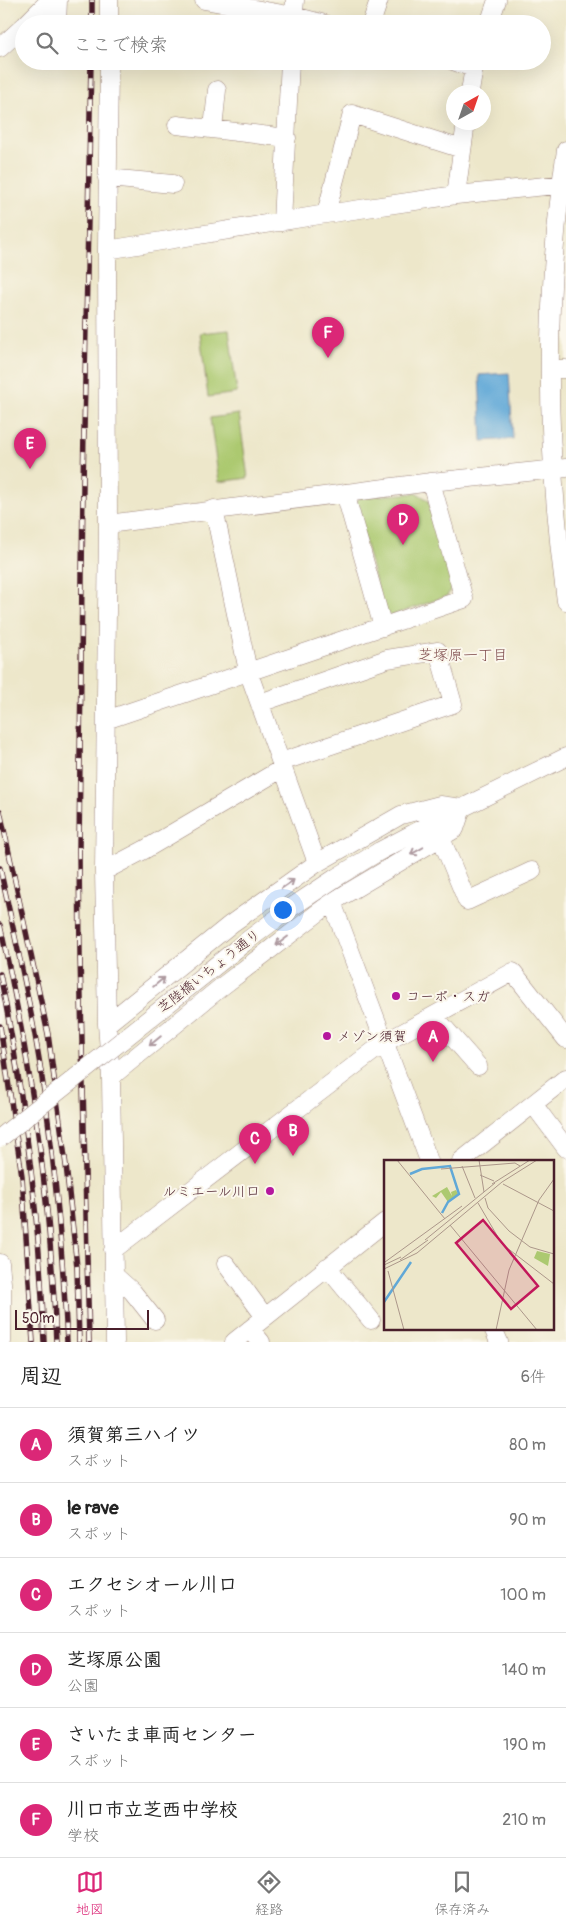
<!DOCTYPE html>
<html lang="ja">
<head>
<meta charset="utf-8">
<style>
  :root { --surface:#fff; --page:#f6f6f6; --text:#222; --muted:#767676; --line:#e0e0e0; --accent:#db2777 }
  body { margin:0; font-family:Pangolin,"Klee One",sans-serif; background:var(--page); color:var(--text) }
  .compass { position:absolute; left:446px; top:85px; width:45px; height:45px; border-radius:50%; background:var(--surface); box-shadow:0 5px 20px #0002; rotate:40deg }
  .scale { position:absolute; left:15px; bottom:12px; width:134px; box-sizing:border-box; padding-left:5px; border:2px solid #4a1f2b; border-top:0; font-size:14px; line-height:18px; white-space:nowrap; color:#4a1f2b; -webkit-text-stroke:4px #fbf7ec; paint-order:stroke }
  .you { position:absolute; left:282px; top:909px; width:18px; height:18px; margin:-12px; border:4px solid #fff; border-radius:50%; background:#1a73e8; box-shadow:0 0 0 8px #1a73e833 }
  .badge { display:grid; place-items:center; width:32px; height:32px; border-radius:50%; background:var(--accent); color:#fff; font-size:16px; font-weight:700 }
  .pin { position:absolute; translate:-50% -41px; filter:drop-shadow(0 1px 2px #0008) }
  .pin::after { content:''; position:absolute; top:26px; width:18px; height:15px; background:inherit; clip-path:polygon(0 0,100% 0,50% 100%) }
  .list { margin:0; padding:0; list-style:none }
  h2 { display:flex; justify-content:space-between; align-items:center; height:65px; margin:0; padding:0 20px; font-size:21px }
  h2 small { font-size:16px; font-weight:400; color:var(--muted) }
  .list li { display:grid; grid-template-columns:32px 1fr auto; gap:15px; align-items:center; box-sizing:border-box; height:75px; padding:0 20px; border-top:1px solid var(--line) }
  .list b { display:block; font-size:19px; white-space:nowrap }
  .list p { margin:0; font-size:16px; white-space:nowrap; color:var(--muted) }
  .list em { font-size:16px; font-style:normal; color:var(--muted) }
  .icon { flex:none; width:28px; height:28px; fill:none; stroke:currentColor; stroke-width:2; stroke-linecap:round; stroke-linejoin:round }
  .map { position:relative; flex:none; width:566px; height:1342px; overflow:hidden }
  .search { position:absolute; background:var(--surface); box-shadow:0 5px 20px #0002; left:15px; right:15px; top:15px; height:55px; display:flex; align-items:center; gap:12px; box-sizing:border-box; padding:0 18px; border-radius:28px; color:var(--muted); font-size:19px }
  .sheet { height:515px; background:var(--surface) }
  nav { display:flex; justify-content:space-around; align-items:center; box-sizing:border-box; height:70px; border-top:1px solid var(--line); background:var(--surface); font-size:14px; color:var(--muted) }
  nav a { display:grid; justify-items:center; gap:2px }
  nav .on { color:var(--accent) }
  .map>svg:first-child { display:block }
  .green { fill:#acc970; stroke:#7b744e }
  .water { fill:#60a8d7; stroke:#556481 }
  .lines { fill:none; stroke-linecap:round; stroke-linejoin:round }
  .minor-casing { stroke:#9c837a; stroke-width:19 }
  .minor { stroke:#fff; stroke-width:18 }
  .rail-casing { stroke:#4a1f2b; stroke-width:5.5 }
  .rail { stroke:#fbf7ec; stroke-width:4; stroke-dasharray:11; stroke-linecap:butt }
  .minor-bridge-casing { stroke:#9c837a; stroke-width:19; stroke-linecap:butt }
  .minor-bridge { stroke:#fff; stroke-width:18 }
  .oneway { stroke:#ae9aa0 }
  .poi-dot { fill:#b5179e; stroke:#fbf7ec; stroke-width:2 }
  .labels { text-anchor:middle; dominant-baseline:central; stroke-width:4; stroke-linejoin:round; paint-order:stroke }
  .street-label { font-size:14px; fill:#4a1f2b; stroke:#fbf7ec }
  .poi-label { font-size:14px; fill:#4a1f2b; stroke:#fbf7ec; text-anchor:start }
  .neighbourhood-label { font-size:15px; fill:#825051; stroke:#fbf7ec }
  .inset-river { fill:none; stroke:#60a8d7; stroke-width:2.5 }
  .inset-road { fill:none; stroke:#ac978a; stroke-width:1 }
  .view { fill:#c2185b; fill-opacity:0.15; stroke:#c2185b; stroke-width:2.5 }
  .inset-edge { fill:none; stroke:#4a1f2b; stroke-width:2.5 }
</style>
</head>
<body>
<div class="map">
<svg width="566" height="1342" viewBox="0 0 566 1342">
  <rect width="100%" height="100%" fill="#fbf7ec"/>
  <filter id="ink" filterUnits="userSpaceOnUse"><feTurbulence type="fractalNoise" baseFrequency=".02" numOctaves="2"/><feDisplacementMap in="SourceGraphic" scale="10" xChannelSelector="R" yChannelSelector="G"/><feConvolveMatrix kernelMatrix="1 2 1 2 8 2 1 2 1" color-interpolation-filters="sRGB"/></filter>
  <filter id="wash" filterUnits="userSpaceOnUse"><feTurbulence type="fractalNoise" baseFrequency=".0096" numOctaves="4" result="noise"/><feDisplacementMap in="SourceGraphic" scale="20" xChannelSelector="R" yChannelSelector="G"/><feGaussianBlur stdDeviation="1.12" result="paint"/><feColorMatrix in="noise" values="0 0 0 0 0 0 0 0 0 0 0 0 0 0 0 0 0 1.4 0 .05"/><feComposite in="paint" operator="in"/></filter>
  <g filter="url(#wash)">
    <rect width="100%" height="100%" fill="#ede7ca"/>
    <path class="green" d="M 229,330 L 237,393 L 208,397 L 200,333 Z
      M 239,414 L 248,478 L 219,482 L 210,418 Z
      M 417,493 L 428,500 L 453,586 L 447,596 L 391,616 L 384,612 L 355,504 L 360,497 Z"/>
    <path class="water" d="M 509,373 L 513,439 L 482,441 L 479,375 Z"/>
  </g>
  <g filter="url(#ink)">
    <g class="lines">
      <defs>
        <path id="minor" d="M 204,0 L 294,16 L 325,24
          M 26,24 L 50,0
          M 57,24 L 58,0
          M 109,24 L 109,0
          M 293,24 L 295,0
          M 371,24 L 379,0
          M 489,24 L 497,0
          M 0,48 L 24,26
          M 109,61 L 107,250 L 108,524 L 104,871 L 107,1024 L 111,1077 L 115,1342
          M 453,61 L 473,68
          M 470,92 L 475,61
          M 177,125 L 287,138
          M 213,129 L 217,90
          M 566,150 C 543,299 546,452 566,601
          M 107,178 L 173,184
          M 456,195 L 466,122
          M 326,214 L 352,114 L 462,149
          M 282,222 L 290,61
          M 107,250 L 326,214 L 456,195 L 566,184
          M 551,369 L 566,369
          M 345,493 L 383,627
          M 214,509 L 248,671 L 317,863
          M 108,524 L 431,482 L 566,468
          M 260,703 L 387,659 L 438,651 L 453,704 L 281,762
          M 106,720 C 225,679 345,640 464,599 L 431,482
          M 441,838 L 467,901 L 532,871
          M 378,852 L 462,808 L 566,757
          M 104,871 L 144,850 L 283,768
          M 332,902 L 429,1161
          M 434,1016 L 478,1066
          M 107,1024 L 231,924 L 317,863 L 401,815 L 440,805 L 462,808 L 455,829 L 332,902 L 220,988 L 111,1077
          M 533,1104 L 566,1148
          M 461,1161 L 566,1078
          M 113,1250 L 384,1043 L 513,972 L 566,1039
          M 0,1263 L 2,1283 L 2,1342
          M 226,1264 L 265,1317
          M 327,1267 L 371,1320
          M 114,1275 L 132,1291 L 155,1320
          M 493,1328 L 499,1342
          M 250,1329 L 261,1342
          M 234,1342 L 385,1222"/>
      </defs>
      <use href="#minor" class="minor-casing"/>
      <use href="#minor" class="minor"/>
      <defs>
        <path id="rail" d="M 92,24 L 92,0
          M 0,811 L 48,1034 L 66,1165 L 77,1267 L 79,1342
          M 0,868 C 12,924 25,979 35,1035 C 53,1137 62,1239 67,1342
          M 0,925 C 31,1062 51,1202 56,1342
          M 0,974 C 24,1096 40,1218 44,1342
          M 0,1026 L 22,1176 L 33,1342
          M 89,1342 L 80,956 L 79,850 L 83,485 L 91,61"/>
      </defs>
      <use href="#rail" class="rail-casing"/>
      <use href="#rail" class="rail"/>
      <defs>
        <path id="minor-bridge" d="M 0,1138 L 244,943 L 292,907 L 337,877 L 378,852"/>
      </defs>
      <use href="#minor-bridge" class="minor-bridge-casing"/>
      <use href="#minor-bridge" class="minor-bridge"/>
    </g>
    <defs><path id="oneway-shaft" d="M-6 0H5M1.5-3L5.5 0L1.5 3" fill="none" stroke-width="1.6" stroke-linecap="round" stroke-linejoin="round" transform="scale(1.25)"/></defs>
    <g class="oneway">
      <use href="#oneway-shaft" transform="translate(417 851) rotate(150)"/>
      <use href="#oneway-shaft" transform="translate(288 884) rotate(-35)"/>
      <use href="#oneway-shaft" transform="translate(282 941) rotate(143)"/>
      <use href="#oneway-shaft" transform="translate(159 982) rotate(-39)"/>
      <use href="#oneway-shaft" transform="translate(155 1041) rotate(141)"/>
    </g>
  </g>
  <g class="poi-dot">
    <circle cx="396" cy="996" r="5"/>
    <circle cx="327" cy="1036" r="5"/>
    <circle cx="270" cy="1191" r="5"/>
  </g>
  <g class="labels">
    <g class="street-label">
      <text transform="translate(209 971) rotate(-38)">芝陸橋いちょう通り</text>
    </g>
    <g class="poi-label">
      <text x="406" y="996">コーポ・スガ</text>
      <text x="337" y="1036">メゾン須賀</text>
      <text x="260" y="1191" text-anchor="end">ルミエール川口</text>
    </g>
    <g class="neighbourhood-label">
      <text x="463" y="655">芝塚原一丁目</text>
    </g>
  </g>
  <g transform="translate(384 1160)">
    <rect width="170" height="170" fill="#ede7ca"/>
    <path d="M 63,27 L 68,36 L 67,32 L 72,30 L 74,34 L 64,42 L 57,32 L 52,38 L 48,36 ZM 153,91 L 166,94 L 164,106 L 150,98 Z" fill="#acc970"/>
    <path class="inset-river" d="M 26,14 L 38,9 L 66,6 L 75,34 L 64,42 L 58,53M 0,142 L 27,102"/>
    <path class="inset-road" d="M 13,0 L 61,59M 95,0 L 100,32M 78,6 L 91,38M 57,9 L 131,3 L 136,6M 96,15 L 110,21M 108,24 L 146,0M 119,24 L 170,51M 101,38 L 104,48 L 125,71 L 146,87 L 170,94M 94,43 L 118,84 L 170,124M 66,65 L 153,170M 41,80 L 111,23M 16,100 L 44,80M 1,102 L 78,46M 0,105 L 17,97M 0,109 L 33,93 L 118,22 L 153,0M 4,111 L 20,170M 112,170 L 125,110 L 155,40 L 170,19"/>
    <path class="view" d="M 99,60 L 154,126 L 127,149 L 72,83 Z"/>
    <rect width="170" height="170" class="inset-edge"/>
  </g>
</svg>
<svg class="compass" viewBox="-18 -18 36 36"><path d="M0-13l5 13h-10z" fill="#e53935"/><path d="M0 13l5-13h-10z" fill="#767676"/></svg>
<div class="scale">50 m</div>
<div class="you"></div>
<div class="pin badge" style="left:433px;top:1062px">A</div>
<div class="pin badge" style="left:293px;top:1156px">B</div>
<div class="pin badge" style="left:255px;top:1164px">C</div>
<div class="pin badge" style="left:403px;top:545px">D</div>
<div class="pin badge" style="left:30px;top:469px">E</div>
<div class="pin badge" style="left:328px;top:358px">F</div>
<div class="search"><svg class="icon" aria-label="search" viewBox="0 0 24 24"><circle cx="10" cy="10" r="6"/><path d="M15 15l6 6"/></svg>ここで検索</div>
</div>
<section class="sheet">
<h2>周辺<small>6件</small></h2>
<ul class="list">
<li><span class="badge">A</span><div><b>須賀第三ハイツ</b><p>スポット</p></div><em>80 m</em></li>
<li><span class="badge">B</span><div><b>le rave</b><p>スポット</p></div><em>90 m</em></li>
<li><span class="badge">C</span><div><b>エクセシオール川口</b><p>スポット</p></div><em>100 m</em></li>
<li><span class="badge">D</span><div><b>芝塚原公園</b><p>公園</p></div><em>140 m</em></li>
<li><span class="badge">E</span><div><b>さいたま車両センター</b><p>スポット</p></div><em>190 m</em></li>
<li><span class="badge">F</span><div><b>川口市立芝西中学校</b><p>学校</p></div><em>210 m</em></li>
</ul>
</section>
<nav>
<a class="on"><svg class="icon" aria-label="map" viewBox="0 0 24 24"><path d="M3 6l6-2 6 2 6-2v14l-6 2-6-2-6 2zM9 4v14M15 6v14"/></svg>地図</a>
<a><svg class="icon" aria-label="directions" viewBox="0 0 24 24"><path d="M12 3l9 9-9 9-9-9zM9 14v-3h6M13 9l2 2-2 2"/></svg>経路</a>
<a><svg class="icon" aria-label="saved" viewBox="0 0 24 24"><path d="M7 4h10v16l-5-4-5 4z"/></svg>保存済み</a>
</nav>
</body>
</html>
